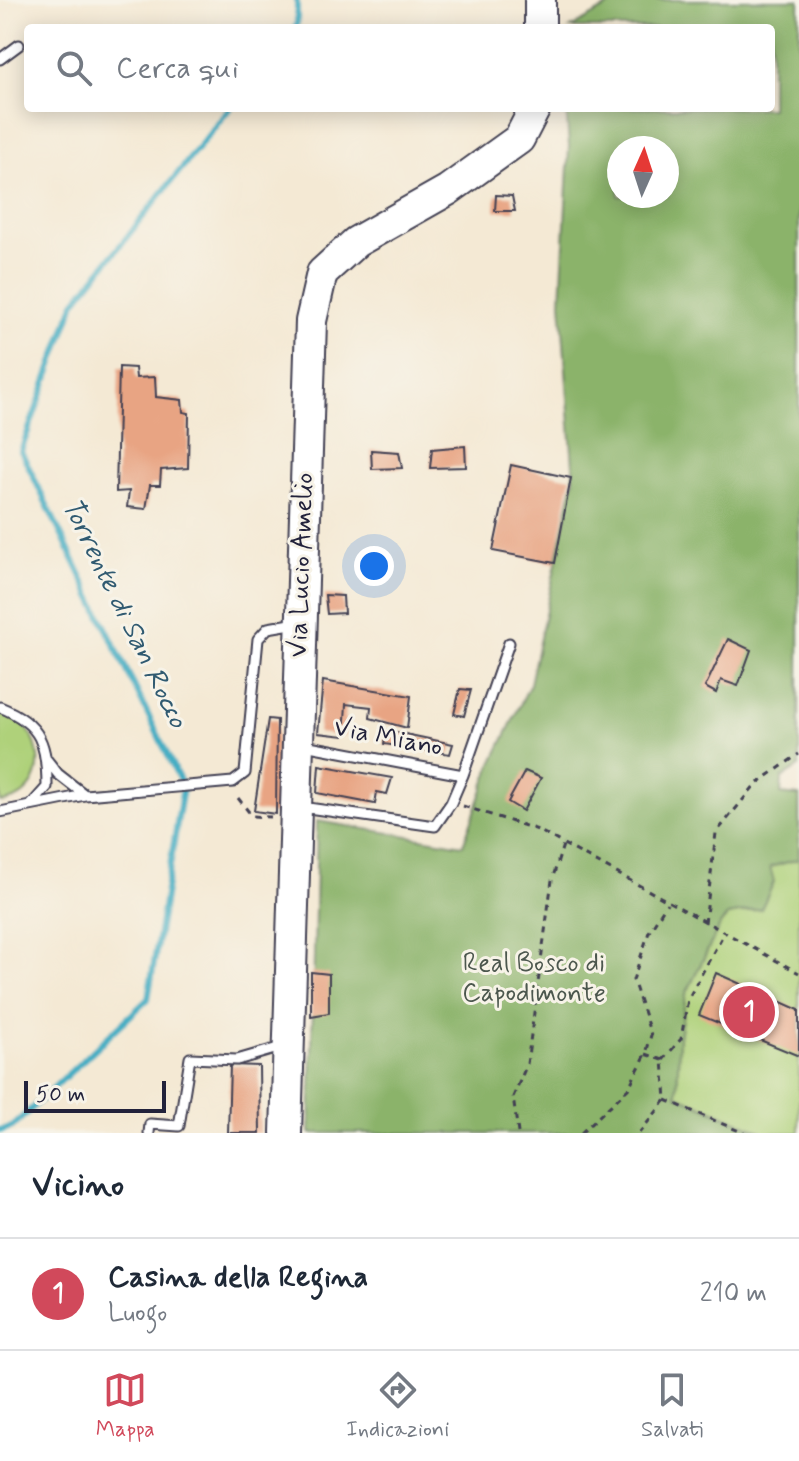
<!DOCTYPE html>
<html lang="it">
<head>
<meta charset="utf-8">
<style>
  :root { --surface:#fff; --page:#f2f2f3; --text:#1f2937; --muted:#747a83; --line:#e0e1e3; --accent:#d1495b }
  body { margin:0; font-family:Mynerve,sans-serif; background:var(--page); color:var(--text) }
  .compass { position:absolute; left:607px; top:136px; width:72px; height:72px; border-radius:50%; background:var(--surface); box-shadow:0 4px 20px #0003; rotate:3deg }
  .scale { position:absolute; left:24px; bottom:20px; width:142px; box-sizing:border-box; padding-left:8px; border:4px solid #22223b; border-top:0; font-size:22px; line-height:28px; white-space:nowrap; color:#22223b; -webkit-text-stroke:6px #f7f3e8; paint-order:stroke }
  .you { position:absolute; left:374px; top:566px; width:28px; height:28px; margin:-20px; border:6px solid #fff; border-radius:50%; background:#1a73e8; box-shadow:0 0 0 12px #1a73e833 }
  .badge { display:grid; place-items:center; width:52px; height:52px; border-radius:50%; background:var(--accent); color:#fff; font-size:26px; font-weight:700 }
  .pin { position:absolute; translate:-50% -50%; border:4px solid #fff; box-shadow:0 2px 8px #0006 }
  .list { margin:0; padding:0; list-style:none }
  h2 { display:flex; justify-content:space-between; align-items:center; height:104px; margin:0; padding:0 32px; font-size:34px }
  h2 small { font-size:26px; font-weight:400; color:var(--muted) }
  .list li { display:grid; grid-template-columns:52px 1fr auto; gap:24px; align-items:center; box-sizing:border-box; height:112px; padding:0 32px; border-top:2px solid var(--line) }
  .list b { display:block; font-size:30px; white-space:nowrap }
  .list p { margin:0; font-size:26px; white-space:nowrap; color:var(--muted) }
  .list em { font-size:26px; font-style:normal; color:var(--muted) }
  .icon { flex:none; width:44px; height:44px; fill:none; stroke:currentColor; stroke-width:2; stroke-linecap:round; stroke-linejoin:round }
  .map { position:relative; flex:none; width:799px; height:1133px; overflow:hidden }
  .search { position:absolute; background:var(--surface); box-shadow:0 4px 20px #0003; left:24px; right:24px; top:24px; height:88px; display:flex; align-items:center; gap:20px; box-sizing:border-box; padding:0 28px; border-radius:8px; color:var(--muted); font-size:30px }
  .sheet { height:216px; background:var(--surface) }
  nav { display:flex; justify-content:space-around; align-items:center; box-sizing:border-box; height:112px; border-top:2px solid var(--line); background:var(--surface); font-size:22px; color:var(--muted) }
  nav a { display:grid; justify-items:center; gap:4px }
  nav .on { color:var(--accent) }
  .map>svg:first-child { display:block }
  .green { fill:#afd17a; stroke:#687a5a; stroke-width:2 }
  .forest { fill:#8bb36a; stroke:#566a52; stroke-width:2; fill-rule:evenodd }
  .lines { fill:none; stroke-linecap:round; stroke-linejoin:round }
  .stream { stroke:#44adc3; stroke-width:6 }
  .building { fill:#e8a483 }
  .lane-casing { stroke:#424052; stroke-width:13 }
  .primary-casing { stroke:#424052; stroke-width:34 }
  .path { stroke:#424052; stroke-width:3; stroke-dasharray:6 6; stroke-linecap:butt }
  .lane { stroke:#fff; stroke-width:9 }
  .primary { stroke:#fff; stroke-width:30 }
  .labels { text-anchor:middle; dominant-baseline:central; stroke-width:6; stroke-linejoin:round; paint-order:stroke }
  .street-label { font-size:26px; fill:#22223b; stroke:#f7f3e8 }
  .park-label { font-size:26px; fill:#4c574e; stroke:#f7f3e8 }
  .water-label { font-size:28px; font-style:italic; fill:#305a71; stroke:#f7f3e8 }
</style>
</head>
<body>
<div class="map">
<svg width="799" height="1133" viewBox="0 0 799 1133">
  <rect width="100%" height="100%" fill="#f7f3e8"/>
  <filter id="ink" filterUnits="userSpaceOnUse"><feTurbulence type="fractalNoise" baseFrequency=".0125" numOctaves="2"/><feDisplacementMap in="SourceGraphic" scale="16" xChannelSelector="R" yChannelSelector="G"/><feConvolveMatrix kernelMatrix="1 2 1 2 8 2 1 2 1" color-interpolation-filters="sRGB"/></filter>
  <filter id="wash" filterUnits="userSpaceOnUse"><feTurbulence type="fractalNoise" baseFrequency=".006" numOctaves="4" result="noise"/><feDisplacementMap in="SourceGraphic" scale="32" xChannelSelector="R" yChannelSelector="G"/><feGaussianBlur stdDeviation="1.8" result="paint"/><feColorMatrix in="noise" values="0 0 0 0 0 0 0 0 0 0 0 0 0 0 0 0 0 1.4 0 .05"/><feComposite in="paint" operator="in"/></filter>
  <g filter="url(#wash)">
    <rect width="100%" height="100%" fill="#f4e9d4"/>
    <path class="green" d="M 0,713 C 48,722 54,798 0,802 Z
      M 799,859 L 799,1133 L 765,1133 L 677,1095 L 679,1037 L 686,994 L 721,923 L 728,915 L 761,909 L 770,867 Z"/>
    <path class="forest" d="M 619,0 L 799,0 L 799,767 L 782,778 L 781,794 L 799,796 L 799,859 L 770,867 L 774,882 L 761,909 L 728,915 L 721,923 L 686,994 L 679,1037 L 677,1095 L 765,1133 L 310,1133 L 317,821 L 463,845 L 492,764 L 530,684 L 574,480 L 561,302 L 569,146 L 566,108 L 771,108 L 771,28 L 571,28 ZM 619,148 L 667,148 L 667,196 L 619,196 Z"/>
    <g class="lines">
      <path class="stream" d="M 294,28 L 297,23 L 297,0
        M 0,1130 L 12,1127 L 148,999 L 183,787 L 21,451 L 75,302 L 230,108"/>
    </g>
    <g id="blocks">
      <path class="building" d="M 496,195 L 512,196 L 515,211 L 495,211 Z
        M 119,367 L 135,368 L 136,378 L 155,377 L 156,397 L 182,400 L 183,412 L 189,413 L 188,468 L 161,470 L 160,485 L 150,485 L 146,509 L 127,507 L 129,491 L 116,492 Z
        M 465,446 L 466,467 L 430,468 L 432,449 Z
        M 371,450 L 399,452 L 402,468 L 372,469 Z
        M 511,465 L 571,478 L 555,563 L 493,551 Z
        M 325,595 L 343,596 L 344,613 L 327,614 Z
        M 728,639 L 751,650 L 738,686 L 721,680 L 716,693 L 705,687 Z
        M 323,681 L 411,696 L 407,728 L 370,718 L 371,707 L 346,704 L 344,736 L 318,733 Z
        M 460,689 L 471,690 L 464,716 L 454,714 Z
        M 268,719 L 277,720 L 276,814 L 254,811 Z
        M 386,730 L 453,744 L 450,754 L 384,744 Z
        M 319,765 L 392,778 L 387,794 L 377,792 L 375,804 L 317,793 Z
        M 525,771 L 541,778 L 523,811 L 508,802 Z
        M 311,972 L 329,974 L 329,1013 L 311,1016 Z
        M 716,973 L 799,1010 L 799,1056 L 699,1015 Z
        M 230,1065 L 259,1066 L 260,1133 L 228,1133 Z"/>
    </g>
  </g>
  <g filter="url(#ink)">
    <use href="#blocks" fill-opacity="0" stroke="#424052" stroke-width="2"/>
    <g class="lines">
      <defs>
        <path id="lane" d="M 0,59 L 19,45
          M 0,707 C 42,724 47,745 47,787 L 31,805
          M 47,760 L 58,774 L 85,795
          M 463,775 L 509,643
          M 301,807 L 435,826 L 451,803 L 463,775 L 304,745
          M 0,812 L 85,795 L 233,782 L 245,773 L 258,639 L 268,628 L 297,623
          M 149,1133 L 150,1124 L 179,1126 L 190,1058 L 237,1060 L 285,1046"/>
        <path id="primary" d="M 540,0 L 540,28
          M 286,1133 L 311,321 L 322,273 L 356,242 L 448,190 L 519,139 L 535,108"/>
      </defs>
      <use href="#lane" class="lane-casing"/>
      <use href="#primary" class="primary-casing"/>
      <path class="path" d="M 238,798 L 252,816 L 271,817
        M 463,806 L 538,830 L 799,973
        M 705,923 L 716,833 L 755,785 L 799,754
        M 646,1054 L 663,1060
        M 663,1060 L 681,1039 L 688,999 L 724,933
        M 666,1100 L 744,1133
        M 518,1133 L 513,1097 L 527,1064 L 552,880 L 563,845
        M 581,1133 L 628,1089 L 646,1054 L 651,1035 L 633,980 L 649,932 L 667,903
        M 639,1133 L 666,1100 L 663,1060"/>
      <use href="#lane" class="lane"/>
      <use href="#primary" class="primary"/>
    </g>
  </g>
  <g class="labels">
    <g class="street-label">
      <text transform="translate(302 565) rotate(-88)">Via Lucio Amelio</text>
      <text transform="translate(388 738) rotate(11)">Via Miano</text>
    </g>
    <g class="park-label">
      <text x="534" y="964">Real Bosco di<tspan x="534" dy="30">Capodimonte</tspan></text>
    </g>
    <g class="water-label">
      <text transform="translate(124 613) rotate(64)">Torrente di San Rocco</text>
    </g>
  </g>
</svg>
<svg class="compass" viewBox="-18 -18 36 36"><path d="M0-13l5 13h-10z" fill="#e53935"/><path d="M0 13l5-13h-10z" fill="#747a83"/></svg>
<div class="scale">50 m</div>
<div class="you"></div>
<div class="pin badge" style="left:749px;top:1012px">1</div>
<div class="search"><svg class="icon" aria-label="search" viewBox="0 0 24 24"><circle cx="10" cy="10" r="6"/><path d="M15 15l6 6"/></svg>Cerca qui</div>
</div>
<section class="sheet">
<h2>Vicino<small></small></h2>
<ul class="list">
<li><span class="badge">1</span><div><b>Casina della Regina</b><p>Luogo</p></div><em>210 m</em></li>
</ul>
</section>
<nav>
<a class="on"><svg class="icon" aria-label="map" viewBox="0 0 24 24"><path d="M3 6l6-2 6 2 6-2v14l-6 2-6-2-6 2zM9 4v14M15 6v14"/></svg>Mappa</a>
<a><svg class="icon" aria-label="directions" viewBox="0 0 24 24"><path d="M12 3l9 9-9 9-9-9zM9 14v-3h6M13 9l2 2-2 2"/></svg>Indicazioni</a>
<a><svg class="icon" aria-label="saved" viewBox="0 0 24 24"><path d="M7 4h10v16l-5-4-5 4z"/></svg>Salvati</a>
</nav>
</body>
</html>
